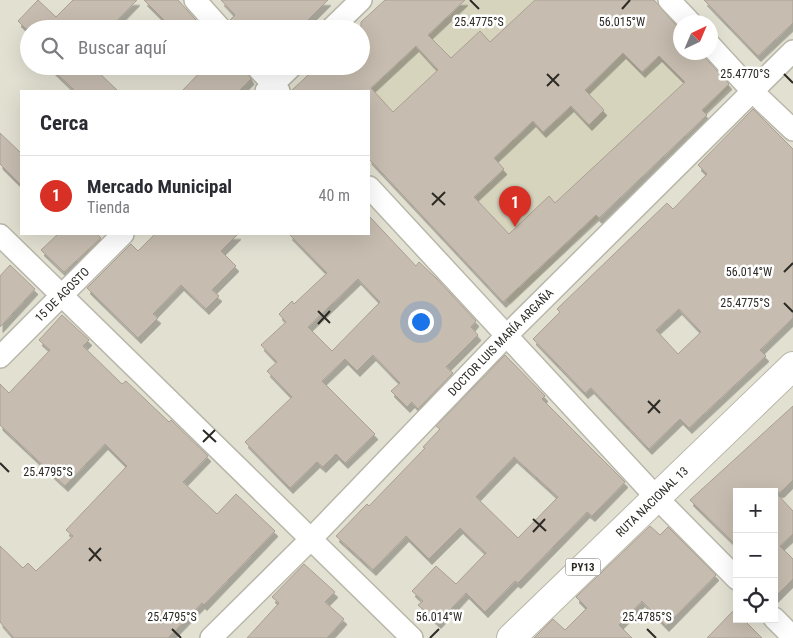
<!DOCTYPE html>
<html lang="es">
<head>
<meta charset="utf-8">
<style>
  :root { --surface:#fff; --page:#f2f2f3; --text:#2b2b33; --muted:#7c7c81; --line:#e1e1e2; --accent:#d93025 }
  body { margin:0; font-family:"Roboto Condensed",sans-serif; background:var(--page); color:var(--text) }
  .controls { position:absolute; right:15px; bottom:15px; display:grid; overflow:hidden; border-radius:0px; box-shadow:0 5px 20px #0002 }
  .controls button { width:45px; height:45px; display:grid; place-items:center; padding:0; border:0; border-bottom:1px solid var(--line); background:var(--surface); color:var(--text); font:25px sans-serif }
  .compass { position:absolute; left:673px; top:15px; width:45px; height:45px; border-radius:50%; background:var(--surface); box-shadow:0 5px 20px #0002; rotate:44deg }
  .you { position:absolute; left:420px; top:321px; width:18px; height:18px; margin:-12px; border:4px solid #fff; border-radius:50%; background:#1a73e8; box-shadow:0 0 0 8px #1a73e833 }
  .badge { display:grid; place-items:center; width:32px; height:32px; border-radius:50%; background:var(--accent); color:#fff; font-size:16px; font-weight:700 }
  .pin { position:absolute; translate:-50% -41px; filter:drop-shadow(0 1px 2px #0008) }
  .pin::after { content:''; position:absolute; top:26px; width:18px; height:15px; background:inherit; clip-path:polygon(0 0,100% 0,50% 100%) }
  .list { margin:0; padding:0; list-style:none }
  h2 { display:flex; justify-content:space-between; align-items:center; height:65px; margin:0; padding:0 20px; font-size:21px }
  h2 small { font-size:16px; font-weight:400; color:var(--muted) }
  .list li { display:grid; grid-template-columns:32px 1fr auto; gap:15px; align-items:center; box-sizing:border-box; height:80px; padding:0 20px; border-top:1px solid var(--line) }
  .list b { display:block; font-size:19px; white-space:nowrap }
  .list p { margin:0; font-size:16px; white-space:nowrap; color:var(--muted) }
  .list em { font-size:16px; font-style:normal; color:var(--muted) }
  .icon { flex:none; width:28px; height:28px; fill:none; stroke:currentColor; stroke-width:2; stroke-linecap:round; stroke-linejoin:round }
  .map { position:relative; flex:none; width:793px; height:638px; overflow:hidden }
  .search { position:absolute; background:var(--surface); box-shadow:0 5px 20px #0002; left:20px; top:20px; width:350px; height:55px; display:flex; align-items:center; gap:12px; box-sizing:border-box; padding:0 18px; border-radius:28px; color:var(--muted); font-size:19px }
  .panel { position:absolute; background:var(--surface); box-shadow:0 5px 20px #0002; left:20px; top:90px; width:350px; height:145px; border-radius:0px }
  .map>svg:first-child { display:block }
  .built { fill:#d7d4be }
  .building { fill:#c6bcaf; stroke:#a99f93; fill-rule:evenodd; filter:url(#shadow) }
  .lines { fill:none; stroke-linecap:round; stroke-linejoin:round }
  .street-casing { stroke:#b9b7a9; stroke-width:24 }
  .highway-casing { stroke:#b9b7a9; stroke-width:30 }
  .street { stroke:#fff; stroke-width:21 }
  .highway { stroke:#fff; stroke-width:28 }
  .ticks { fill:none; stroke:#2b2a25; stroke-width:2 }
  .labels { text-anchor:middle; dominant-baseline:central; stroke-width:5; stroke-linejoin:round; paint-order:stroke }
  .shield { fill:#fff; stroke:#6b6a66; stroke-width:1 }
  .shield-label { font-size:11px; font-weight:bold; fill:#2b2a25 }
  .street-label { font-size:12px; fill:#2b2a25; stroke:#fff }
  .ticks-label { font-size:12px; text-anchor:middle; fill:#2b2a25; stroke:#fff; stroke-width:5; stroke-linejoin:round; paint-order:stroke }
</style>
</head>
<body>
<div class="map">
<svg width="793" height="638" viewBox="0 0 793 638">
  <defs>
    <filter id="shadow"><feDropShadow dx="3" dy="5.5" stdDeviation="0" flood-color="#0004"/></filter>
  </defs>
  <rect width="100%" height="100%" fill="#e2e0d1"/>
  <path class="built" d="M 387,0 L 652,0 L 680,31 L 680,52 L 700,53 L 731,87 L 511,305 L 369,148 L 369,91 L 317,91 L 304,78 L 316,66 L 361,66 L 361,29 L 356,29 Z"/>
  <path class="building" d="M 38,0 L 56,17 L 73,0 L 137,0 L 109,29 L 26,29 L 18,21 Z
    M 144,0 L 178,0 L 204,29 L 173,29 Z
    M 221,0 L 328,0 L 299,29 L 233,29 L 230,20 L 235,15 Z
    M 385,0 L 465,0 L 428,35 L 451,58 L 480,31 L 490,42 L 535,0 L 654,0 L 680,30 L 680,52 L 700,52 L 729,84 L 702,110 L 707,115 L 599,218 L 596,215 L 503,302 L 369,159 L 369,91 L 291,91 L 318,66 L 361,66 L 361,22 ZM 416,46 L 438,70 L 393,112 L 371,88 ZM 623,53 L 642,72 L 659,56 L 685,82 L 555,203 L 549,196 L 509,234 L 474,197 L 504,169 L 494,158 L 533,121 L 543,132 L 571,106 L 589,125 L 604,110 L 585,90 Z
    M 704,0 L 793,0 L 793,23 L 758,56 Z
    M 49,66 L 92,66 L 118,91 L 75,91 Z
    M 206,66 L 244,66 L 251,79 L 239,91 L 182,91 Z
    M 753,109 L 793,149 L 793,318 L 760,350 L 766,356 L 689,428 L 680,419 L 649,449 L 591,388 L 585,393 L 533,339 L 560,312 L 557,309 L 667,203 L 673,209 L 707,174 L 698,165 ZM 679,309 L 701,332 L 678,354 L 656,330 Z
    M 0,133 L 21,153 L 21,185 L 0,164 Z
    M 369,216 L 416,266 L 419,262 L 437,279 L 476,321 L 471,327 L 478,335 L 446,367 L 453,373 L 418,409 L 412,402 L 407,407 L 391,391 L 400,383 L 373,355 L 357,371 L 345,359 L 322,381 L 375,434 L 345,463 L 336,454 L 323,467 L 317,462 L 290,488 L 245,442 L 292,397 L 267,371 L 277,362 L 261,345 L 286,322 L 279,314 L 292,301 L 294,304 L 327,273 L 289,234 L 369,234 ZM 358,279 L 380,302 L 332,351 L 308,327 Z
    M 58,234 L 97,234 L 101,238 L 64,272 L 41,250 Z
    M 155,234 L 238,234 L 221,251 L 236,266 L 212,290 L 219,296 L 206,309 L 181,285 L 153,314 L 158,318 L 138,338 L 87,288 L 131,244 L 138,251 Z
    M 10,265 L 35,289 L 0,327 L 0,276 Z
    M 62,315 L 89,340 L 83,346 L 122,384 L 126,381 L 169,422 L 171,420 L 208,456 L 183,482 L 217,514 L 236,494 L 275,531 L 204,605 L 202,603 L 168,638 L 14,638 L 0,622 L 0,546 L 23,568 L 28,563 L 36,571 L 73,536 L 66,530 L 127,466 L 105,444 L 65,486 L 0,425 L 0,384 L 9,393 L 50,350 L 39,340 Z
    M 505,355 L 545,396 L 542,399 L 625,482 L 592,516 L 587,512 L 518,583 L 515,581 L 485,612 L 466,593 L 438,623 L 418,605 L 423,601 L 412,591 L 436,566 L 456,584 L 486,553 L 460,528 L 429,559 L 406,536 L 373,570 L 336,536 L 367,504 L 369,506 L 425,448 L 423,447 L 440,429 L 436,426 ZM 514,457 L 558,497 L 518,538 L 476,497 Z
    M 793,406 L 793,480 L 781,492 L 775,492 L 793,511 L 793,534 L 780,546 L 793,559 L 793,579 L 774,598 L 774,492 L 737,492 L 737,546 L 690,500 Z
    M 650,526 L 660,535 L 668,527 L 716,575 L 666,626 L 642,601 L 619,625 L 632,638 L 534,638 L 553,619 L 565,630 L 587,608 L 576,597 Z
    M 304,564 L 335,592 L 325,602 L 344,619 L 327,638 L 247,638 L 279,603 L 272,597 Z
    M 734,610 L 737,613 L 737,619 L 743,619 L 762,638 L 707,638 Z"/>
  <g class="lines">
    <defs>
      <g id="street">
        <path d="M 195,0 L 221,29"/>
        <path d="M 669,0 L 690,22"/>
        <path d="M 331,29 L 361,0"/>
        <path d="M 710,45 L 753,92 L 793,130"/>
        <path d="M 256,66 L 279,91"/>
        <path d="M 266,91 L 292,66"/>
        <path d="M 369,187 L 656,497 L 737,579"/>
        <path d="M 0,235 L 412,638"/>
        <path id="s1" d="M 0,357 L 123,234"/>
        <path d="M 774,618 L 793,637"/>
        <path id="s2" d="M 211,638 L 310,540 L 507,335 L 793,51"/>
      </g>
      <g id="highway">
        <path id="s3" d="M 511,638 L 793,366"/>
      </g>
    </defs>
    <use href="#street" class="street-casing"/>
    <use href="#highway" class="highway-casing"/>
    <use href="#street" class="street"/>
    <use href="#highway" class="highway"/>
  </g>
  <path class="ticks" d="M 470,0 L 479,9M 622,9 L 630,0M 547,74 L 559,86M 784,74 L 793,83M 547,86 L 559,74M 432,193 L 445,205M 432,205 L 445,192M 784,272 L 793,263M 784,303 L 793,312M 318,311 L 330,323M 318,324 L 330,311M 648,401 L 660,413M 648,413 L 660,400M 203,430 L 216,442M 203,442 L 215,430M 0,463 L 9,472M 533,519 L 546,531M 533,532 L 545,519M 89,548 L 101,561M 89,561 L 101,548M 172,629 L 181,638M 647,629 L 656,638M 430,638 L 439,629"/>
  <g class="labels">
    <rect class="shield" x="565.5" y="558.5" width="35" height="17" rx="4"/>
    <g class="shield-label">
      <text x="583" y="567">PY13</text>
    </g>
    <g class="street-label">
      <text stroke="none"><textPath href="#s1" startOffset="88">15 DE AGOSTO</textPath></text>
      <text stroke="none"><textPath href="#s2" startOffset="414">DOCTOR LUIS MARÍA ARGAÑA</textPath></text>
      <text stroke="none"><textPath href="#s3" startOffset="196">RUTA NACIONAL 13</textPath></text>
    </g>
  </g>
  <g class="ticks-label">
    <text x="479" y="26">25.4775°S</text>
    <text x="622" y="26">56.015°W</text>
    <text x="745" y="78">25.4770°S</text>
    <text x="749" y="276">56.014°W</text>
    <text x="745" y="307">25.4775°S</text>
    <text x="48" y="476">25.4795°S</text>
    <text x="439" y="621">56.014°W</text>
    <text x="172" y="621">25.4795°S</text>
    <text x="647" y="621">25.4785°S</text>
  </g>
</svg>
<div class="controls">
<button>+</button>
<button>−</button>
<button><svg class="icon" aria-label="locate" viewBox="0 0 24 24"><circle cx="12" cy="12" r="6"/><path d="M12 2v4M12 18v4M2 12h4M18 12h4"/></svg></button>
</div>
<svg class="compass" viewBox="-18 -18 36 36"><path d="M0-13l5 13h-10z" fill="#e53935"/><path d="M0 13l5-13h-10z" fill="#7c7c81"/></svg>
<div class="you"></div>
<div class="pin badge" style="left:515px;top:227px">1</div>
<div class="search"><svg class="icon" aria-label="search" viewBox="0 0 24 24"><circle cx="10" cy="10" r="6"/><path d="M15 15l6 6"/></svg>Buscar aquí</div>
<section class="panel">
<h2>Cerca<small></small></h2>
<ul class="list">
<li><span class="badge">1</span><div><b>Mercado Municipal</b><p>Tienda</p></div><em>40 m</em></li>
</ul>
</section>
</div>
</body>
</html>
